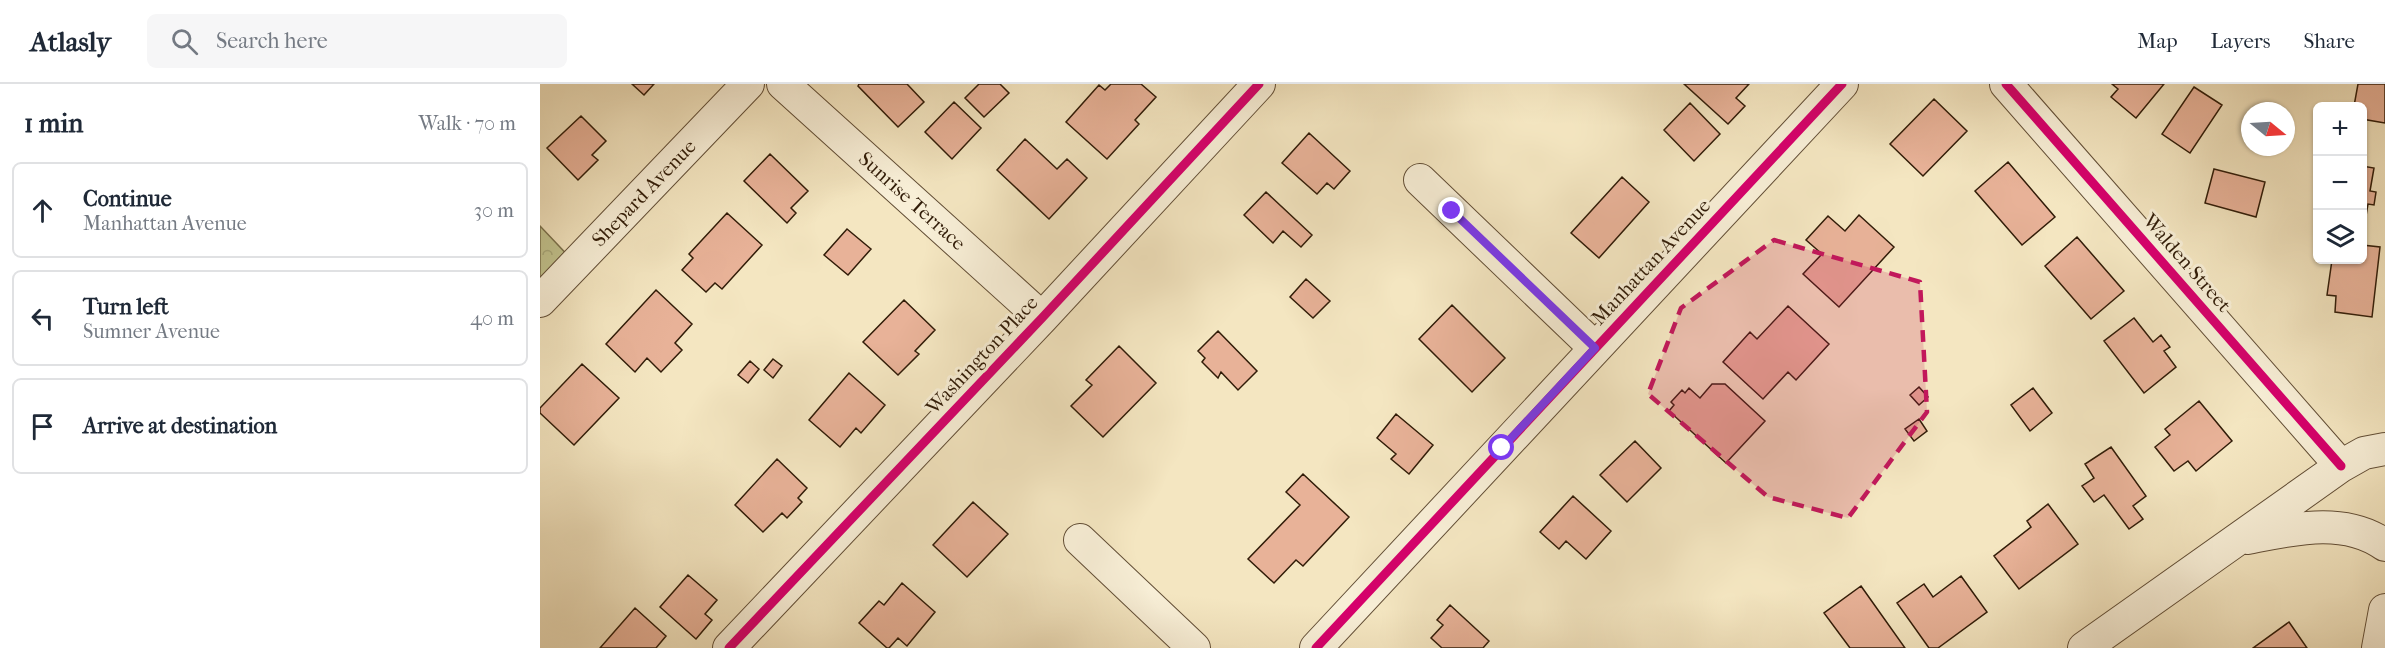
<!DOCTYPE html>
<html lang="en">
<head>
<meta charset="utf-8">
<style>
  :root { --surface:#fff; --page:#f6f6f7; --text:#1f2937; --muted:#747a83; --line:#e0e1e3 }
  body { margin:0; font-family:"IM FELL French Canon",serif; background:var(--page); color:var(--text) }
  .controls { position:absolute; right:18px; top:18px; display:grid; overflow:hidden; border-radius:9px; box-shadow:0 2px 4px #0004 }
  .controls button { width:54px; height:54px; display:grid; place-items:center; padding:0; border:0; border-bottom:2px solid var(--line); background:var(--surface); color:var(--text); font:30px sans-serif }
  .compass { position:absolute; left:1701px; top:18px; width:54px; height:54px; border-radius:50%; background:var(--surface); box-shadow:0 2px 4px #0004; rotate:108deg }
  .stop { position:absolute; width:18px; height:18px; margin:-14px; border:4px solid #7c3aed; border-radius:50%; background:#fff }
  .stop.end { background:#7c3aed; border-color:#fff; box-shadow:0 2px 6px #0008 }
  .list { margin:0; padding:0; list-style:none }
  h2 { display:flex; justify-content:space-between; align-items:center; height:78px; margin:0; padding:0 24px; font-size:26px }
  h2 small { font-size:20px; font-weight:400; color:var(--muted) }
  .list li { display:grid; grid-template-columns:39px 1fr auto; gap:18px; align-items:center; box-sizing:border-box; height:96px; margin:0 12px 12px; padding:0 12px; border:2px solid var(--line); border-radius:9px }
  .list b { display:block; font-size:22px; white-space:nowrap }
  .list p { margin:0; font-size:20px; white-space:nowrap; color:var(--muted) }
  .list em { font-size:20px; font-style:normal; color:var(--muted) }
  .icon { flex:none; width:33px; height:33px; fill:none; stroke:currentColor; stroke-width:2; stroke-linecap:round; stroke-linejoin:round }
  .map { position:relative; flex:none; width:1845px; height:564px; overflow:hidden }
  header { display:flex; align-items:center; gap:36px; box-sizing:border-box; height:84px; padding:0 30px; background:var(--surface); border-bottom:2px solid var(--line) }
  header strong { font-size:28px }
  nav { display:flex; gap:33px; margin-inline-start:auto; font-size:21px }
  .search { width:420px; height:54px; background:var(--page); display:flex; align-items:center; gap:15px; box-sizing:border-box; padding:0 21px; border-radius:9px; color:var(--muted); font-size:22px }
  main { display:flex }
  aside { flex:1; background:var(--surface) }
  .map>svg:first-child { display:block }
  .forest { fill:url(#forest-crowns); stroke:#7a704b; stroke-width:1.5 }
  .building { fill:#e8b298; stroke:#311c08; stroke-width:1.5 }
  .lines { fill:none; stroke-linecap:round; stroke-linejoin:round }
  .street-casing { stroke:#624e36; stroke-width:34 }
  .street { stroke:#f8efd7; stroke-width:32 }
  .cycleway-casing { stroke:#f8efd7; stroke-width:13 }
  .cycleway { stroke:#d6006c; stroke-width:9 }
  .route { stroke:#7c3aed; stroke-width:8 }
  .marked { fill:#c2185b; fill-opacity:0.2; stroke:#c2185b; stroke-width:4.5; stroke-dasharray:12 8; stroke-linejoin:round }
  .labels { text-anchor:middle; dominant-baseline:central; stroke-width:6; stroke-linejoin:round; paint-order:stroke }
  .street-label { font-size:20px; fill:#311c08; stroke:#f8efd7 }
</style>
</head>
<body>
<header>
<strong>Atlasly</strong>
<div class="search"><svg class="icon" aria-label="search" viewBox="0 0 24 24"><circle cx="10" cy="10" r="6"/><path d="M15 15l6 6"/></svg>Search here</div>
<nav><a>Map</a><a>Layers</a><a>Share</a></nav>
</header>
<main>
<aside>
<h2>1 min<small>Walk · 70 m</small></h2>
<ul class="list">
<li><svg class="icon" aria-label="ahead" viewBox="0 0 24 24"><path d="M12 20V5M6 11l6-6 6 6"/></svg><div><b>Continue</b><p>Manhattan Avenue</p></div><em>30 m</em></li>
<li><svg class="icon" aria-label="left" viewBox="0 0 24 24"><path d="M17 20v-9H6M10 6l-5 5 5 5"/></svg><div><b>Turn left</b><p>Sumner Avenue</p></div><em>40 m</em></li>
<li><svg class="icon" aria-label="arrive" viewBox="0 0 24 24"><path d="M6 21V4h12l-3 4 3 4H6"/></svg><div><b>Arrive at destination</b></div></li>
</ul>
</aside>
<div class="map">
<svg width="1845" height="564" viewBox="0 0 1845 564">
  <defs>
    <pattern id="forest-crowns" width="20" height="18" patternUnits="userSpaceOnUse" patternTransform="scale(1.5)"><rect width="20" height="18" fill="#c2c38e"/><path d="M2 6a3 3 0 1 1 6 0M12 15a3 3 0 1 1 6 0" fill="none" stroke="#a7a779"/></pattern>
  </defs>
  <rect width="100%" height="100%" fill="#f4e6c1"/>
  <filter id="stains"><feTurbulence type="fractalNoise" baseFrequency=".00333" numOctaves="4"/><feColorMatrix values="0 0 0 0 .2 0 0 0 0 .09 0 0 0 0 .02 0 0 0 .5 -.17"/></filter>
  <radialGradient id="worn" r=".72"><stop offset=".6" stop-color="#630" stop-opacity="0"/><stop offset="1" stop-color="#630" stop-opacity=".3"/></radialGradient>
  <path class="forest" d="M 0,142 L 36,180 L 0,217 Z"/>
  <path class="building" d="M 92,0 L 114,0 L 104,11 Z
    M 319,0 L 367,0 L 384,18 L 358,43 L 318,2 Z
    M 439,0 L 460,0 L 469,9 L 444,33 L 425,14 Z
    M 571,0 L 601,0 L 616,13 L 595,36 L 599,40 L 567,75 L 526,38 L 559,1 L 565,6 Z
    M 1144,0 L 1209,0 L 1196,14 L 1205,22 L 1188,40 Z
    M 1572,0 L 1624,0 L 1596,34 L 1571,13 L 1578,5 Z
    M 1818,0 L 1845,0 L 1845,39 L 1822,35 L 1822,22 L 1814,22 Z
    M 1654,3 L 1682,21 L 1650,69 L 1622,50 Z
    M 1394,15 L 1427,47 L 1383,92 L 1350,60 Z
    M 414,18 L 441,44 L 412,75 L 385,48 Z
    M 1150,19 L 1180,50 L 1154,77 L 1124,46 Z
    M 41,32 L 66,57 L 52,71 L 58,76 L 38,96 L 7,64 Z
    M 769,49 L 810,87 L 794,105 L 787,99 L 777,110 L 742,79 Z
    M 485,55 L 517,85 L 527,75 L 547,94 L 509,135 L 457,86 Z
    M 230,70 L 268,107 L 251,124 L 256,129 L 247,139 L 204,97 Z
    M 1468,78 L 1515,133 L 1482,161 L 1435,107 Z
    M 1822,82 L 1834,84 L 1830,107 L 1836,108 L 1834,121 L 1828,120 L 1824,144 Z
    M 1674,85 L 1725,98 L 1716,133 L 1665,119 Z
    M 1082,93 L 1109,118 L 1059,174 L 1031,149 Z
    M 726,108 L 772,151 L 761,163 L 743,147 L 733,159 L 704,131 Z
    M 187,129 L 222,161 L 182,205 L 175,199 L 166,208 L 142,186 L 153,174 L 149,170 Z
    M 1319,131 L 1354,163 L 1299,223 L 1263,190 L 1282,170 L 1266,156 L 1288,132 L 1305,147 Z
    M 307,145 L 331,165 L 308,191 L 284,171 Z
    M 1537,153 L 1584,207 L 1551,235 L 1505,182 Z
    M 1822,161 L 1840,163 L 1832,233 L 1795,228 L 1796,212 L 1787,211 L 1792,176 L 1822,176 Z
    M 766,195 L 790,217 L 773,234 L 750,213 Z
    M 116,206 L 152,240 L 135,259 L 142,266 L 121,288 L 107,274 L 95,288 L 66,260 Z
    M 364,216 L 395,246 L 375,267 L 379,270 L 358,291 L 323,258 Z
    M 912,221 L 965,274 L 932,308 L 879,255 Z
    M 1248,222 L 1289,260 L 1256,296 L 1248,288 L 1223,315 L 1183,278 L 1210,248 L 1217,255 Z
    M 1594,234 L 1613,258 L 1621,251 L 1630,263 L 1624,267 L 1636,283 L 1604,309 L 1564,257 Z
    M 678,247 L 717,287 L 698,306 L 681,288 L 678,294 L 662,278 L 665,274 L 658,267 Z
    M 579,262 L 616,299 L 563,353 L 531,322 L 552,301 L 546,296 Z
    M 233,275 L 242,282 L 233,294 L 224,286 Z
    M 210,277 L 219,285 L 208,299 L 198,291 Z
    M 42,280 L 79,314 L 34,361 L 0,329 L 0,324 Z
    M 309,289 L 345,321 L 321,349 L 316,344 L 300,363 L 269,336 Z
    M 1172,300 L 1185,300 L 1225,337 L 1186,379 L 1129,327 L 1134,321 L 1131,318 L 1142,306 L 1145,309 L 1149,304 L 1160,314 Z
    M 1379,303 L 1388,313 L 1379,321 L 1370,311 Z
    M 1493,304 L 1512,329 L 1490,347 L 1471,321 Z
    M 1659,317 L 1692,357 L 1656,387 L 1648,377 L 1634,387 L 1615,363 L 1630,351 L 1625,345 Z
    M 856,330 L 893,361 L 869,390 L 851,375 L 856,370 L 837,354 Z
    M 1379,335 L 1387,347 L 1374,357 L 1365,345 Z
    M 1095,357 L 1121,384 L 1087,418 L 1060,391 Z
    M 1571,363 L 1606,412 L 1593,422 L 1603,435 L 1589,445 L 1564,411 L 1554,418 L 1542,402 L 1554,394 L 1545,380 Z
    M 237,375 L 267,404 L 258,414 L 262,418 L 247,434 L 242,429 L 223,448 L 195,421 Z
    M 763,390 L 809,433 L 763,482 L 756,476 L 734,499 L 708,475 L 760,421 L 746,408 Z
    M 1033,412 L 1071,447 L 1046,475 L 1026,457 L 1019,465 L 1000,448 Z
    M 433,418 L 468,450 L 427,493 L 393,461 Z
    M 1508,420 L 1538,460 L 1479,505 L 1454,472 L 1491,443 L 1487,437 Z
    M 148,491 L 177,516 L 165,530 L 172,536 L 156,555 L 120,523 Z
    M 1421,492 L 1447,528 L 1398,564 L 1389,564 L 1357,519 L 1384,500 L 1393,513 Z
    M 362,499 L 395,528 L 367,562 L 358,554 L 349,564 L 347,564 L 319,539 L 339,517 L 344,521 Z
    M 1321,502 L 1365,564 L 1310,564 L 1284,529 Z
    M 910,521 L 949,557 L 943,564 L 902,564 L 891,554 L 903,541 L 897,536 Z
    M 95,524 L 126,552 L 116,564 L 60,564 Z
    M 1749,538 L 1767,564 L 1713,564 Z"/>
  <g class="lines">
    <defs>
      <path id="street" d="M 243,0 L 502,234
        M 1466,0 L 1801,382
        M 880,96 L 1055,264
        M 0,217 L 208,0
        M 1707,454 C 1753,445 1804,432 1845,461
        M 540,456 L 654,564
        M 189,564 L 502,234 L 719,0
        M 776,564 L 1302,0
        M 1544,564 L 1801,382 L 1824,369 L 1845,365
        M 1838,564 L 1845,526"/>
    </defs>
    <use href="#street" class="street-casing"/>
    <use href="#street" class="street"/>
    <defs>
      <path id="cycleway" d="M 1466,0 L 1801,382
        M 189,564 L 502,234 L 719,0
        M 776,564 L 1302,0"/>
    </defs>
    <use href="#cycleway" class="cycleway-casing"/>
    <use href="#cycleway" class="cycleway"/>
  </g>
  <g class="lines">
    <path class="route" d="M 912,127 L 1055,264 L 962,364"/>
  </g>
  <path class="marked" d="M 1234,156 L 1380,198 L 1387,328 L 1308,434 L 1228,413 L 1108,310 L 1141,224 Z"/>
  <g class="labels">
    <g class="street-label">
      <text transform="translate(104 109) rotate(-46)">Shepard Avenue</text>
      <text transform="translate(372 117) rotate(42)">Sunrise Terrace</text>
      <text transform="translate(1111 178) rotate(-47)">Manhattan Avenue</text>
      <text transform="translate(1647 179) rotate(49)">Walden Street</text>
      <text transform="translate(442 271) rotate(-47)">Washington Place</text>
    </g>
  </g>
  <rect width="100%" height="100%" filter="url(#stains)"/>
  <rect width="100%" height="100%" fill="url(#worn)"/>
</svg>
<div class="controls">
<button>+</button>
<button>−</button>
<button><svg class="icon" aria-label="layers" viewBox="0 0 24 24"><path d="M12 4l9 5-9 5-9-5zM3 14l9 5 9-5"/></svg></button>
</div>
<svg class="compass" viewBox="-18 -18 36 36"><path d="M0-13l5 13h-10z" fill="#e53935"/><path d="M0 13l5-13h-10z" fill="#747a83"/></svg>
<div class="stop" style="left:962px;top:364px"></div>
<div class="stop end" style="left:912px;top:127px"></div>
</div>
</main>
</body>
</html>
